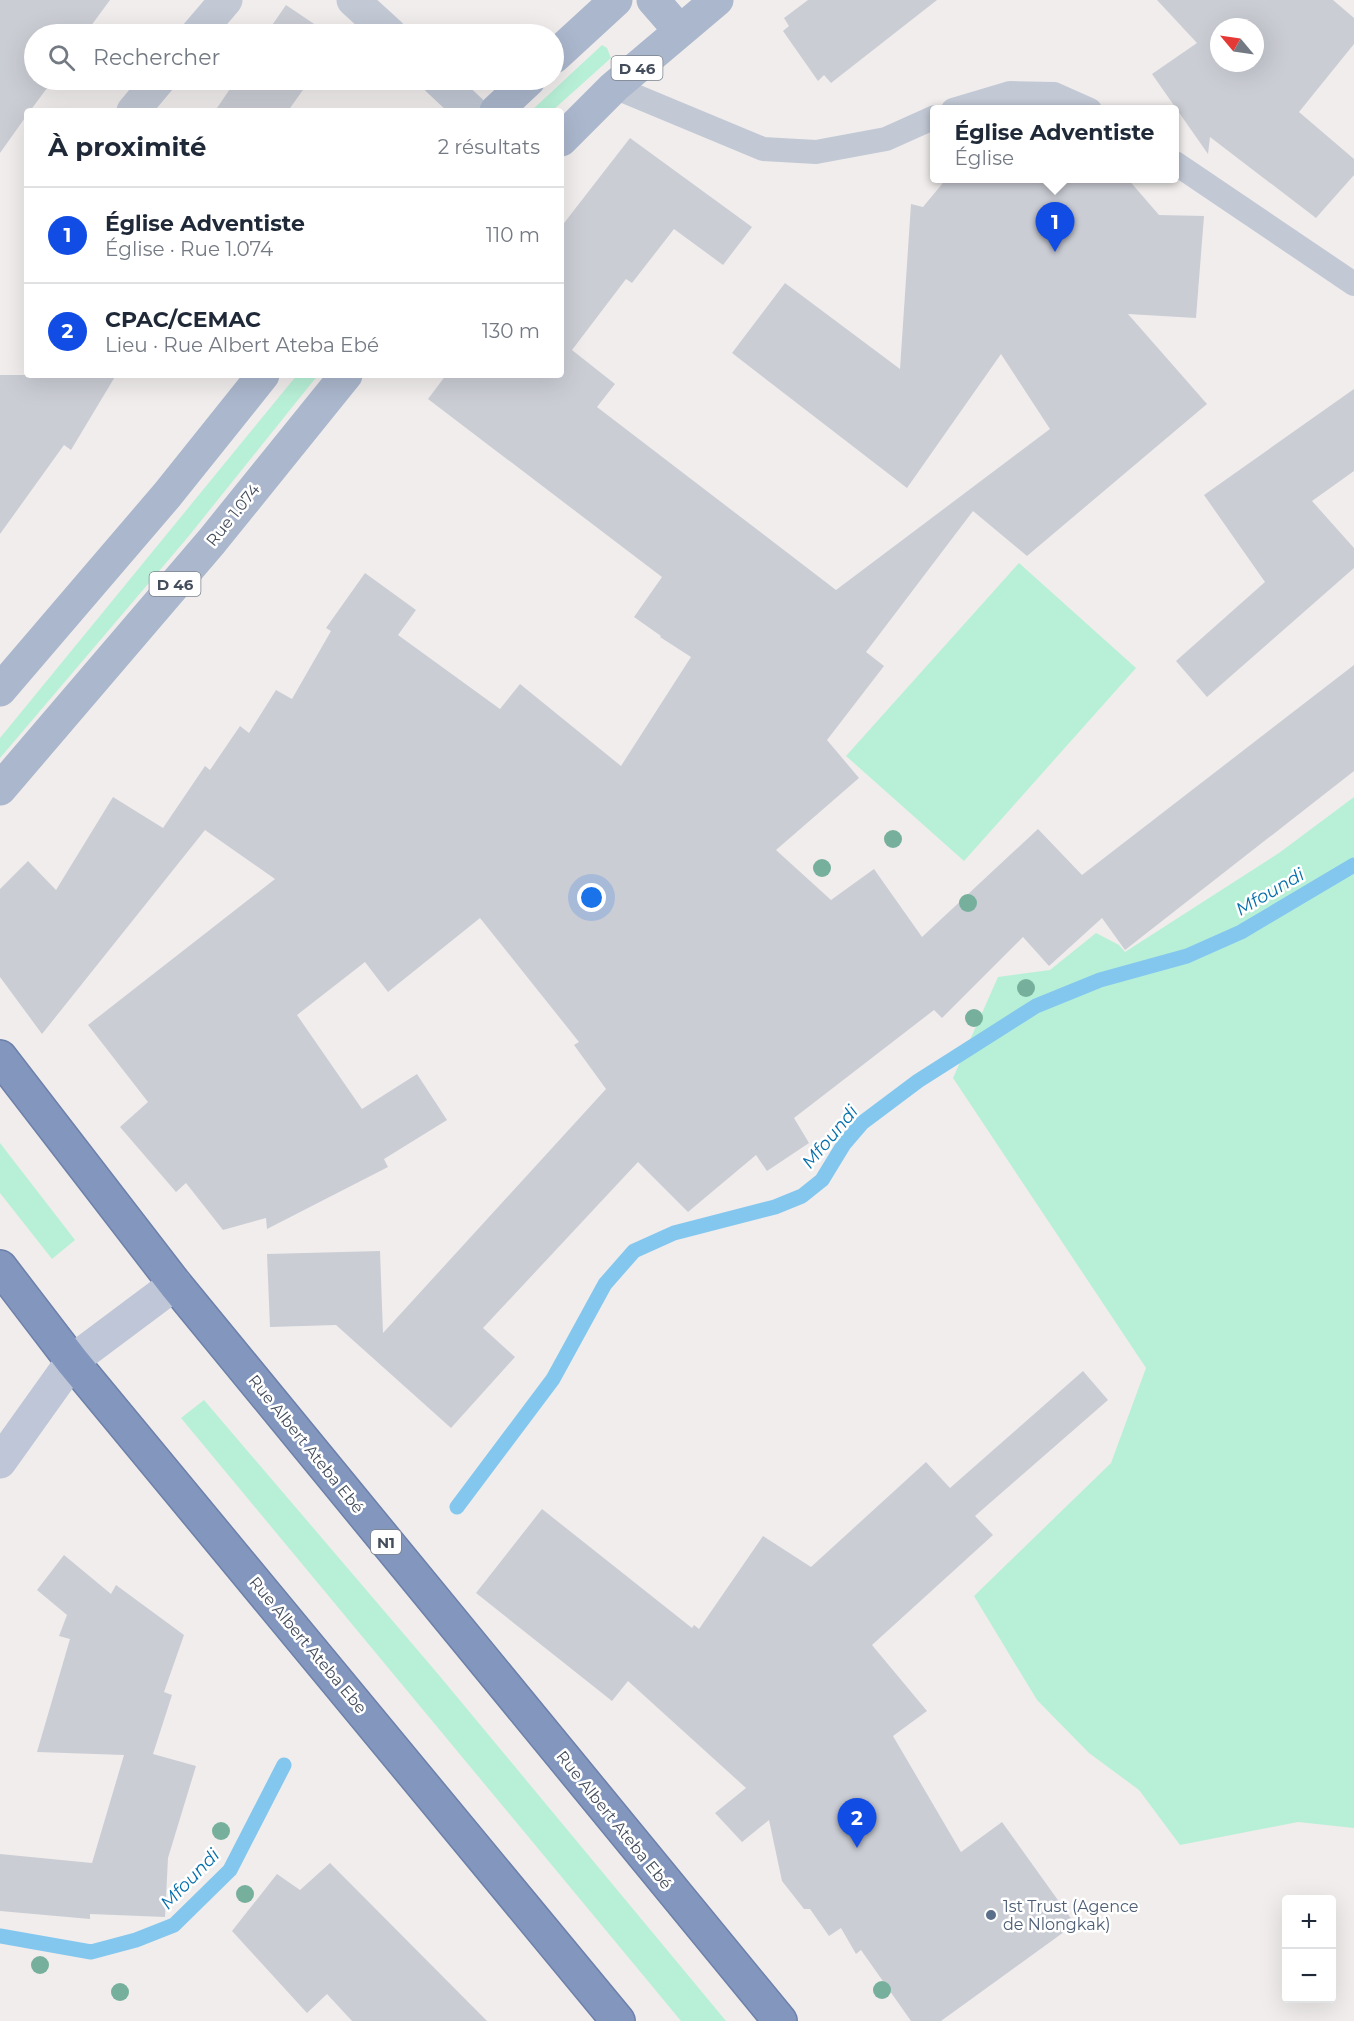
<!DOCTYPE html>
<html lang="fr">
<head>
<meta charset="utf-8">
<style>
  :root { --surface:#fff; --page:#f6f6f7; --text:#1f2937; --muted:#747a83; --line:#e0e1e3; --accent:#114ce5 }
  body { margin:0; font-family:Montserrat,sans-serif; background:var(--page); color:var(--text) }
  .controls { position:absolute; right:18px; bottom:18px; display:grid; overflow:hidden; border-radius:6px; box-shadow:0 6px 24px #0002 }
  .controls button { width:54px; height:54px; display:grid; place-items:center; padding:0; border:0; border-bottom:2px solid var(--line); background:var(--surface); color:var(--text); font:30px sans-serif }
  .compass { position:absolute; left:1210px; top:18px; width:54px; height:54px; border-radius:50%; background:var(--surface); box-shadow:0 6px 24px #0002; rotate:299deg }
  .you { position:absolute; left:592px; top:898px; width:21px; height:21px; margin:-15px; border:4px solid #fff; border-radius:50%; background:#1a73e8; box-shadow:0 0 0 9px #1a73e833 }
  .badge { display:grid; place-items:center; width:39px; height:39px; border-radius:50%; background:var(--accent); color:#fff; font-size:20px; font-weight:700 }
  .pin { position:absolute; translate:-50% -50px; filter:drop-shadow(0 2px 3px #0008) }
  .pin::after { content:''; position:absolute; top:32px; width:21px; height:18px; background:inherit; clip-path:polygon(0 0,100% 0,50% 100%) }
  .popup { position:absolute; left:930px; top:105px; width:249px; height:78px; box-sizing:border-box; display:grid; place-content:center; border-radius:6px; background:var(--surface); filter:drop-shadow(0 2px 4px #0005); font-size:20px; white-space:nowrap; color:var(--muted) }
  .popup b { font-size:22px; color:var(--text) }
  .popup::after { content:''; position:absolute; left:50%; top:100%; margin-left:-12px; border:12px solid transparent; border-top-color:var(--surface) }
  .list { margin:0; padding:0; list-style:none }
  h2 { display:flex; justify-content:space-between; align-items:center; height:78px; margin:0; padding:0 24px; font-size:26px }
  h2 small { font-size:20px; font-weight:400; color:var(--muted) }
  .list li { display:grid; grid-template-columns:39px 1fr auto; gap:18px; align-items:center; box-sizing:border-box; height:96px; padding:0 24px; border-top:2px solid var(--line) }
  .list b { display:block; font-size:22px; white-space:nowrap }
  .list p { margin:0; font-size:20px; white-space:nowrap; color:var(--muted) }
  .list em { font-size:20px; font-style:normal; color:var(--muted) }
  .icon { flex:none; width:33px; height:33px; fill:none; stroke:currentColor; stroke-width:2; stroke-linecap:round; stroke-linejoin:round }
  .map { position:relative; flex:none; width:1354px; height:2021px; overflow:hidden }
  .search { position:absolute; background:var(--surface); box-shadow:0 6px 24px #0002; left:24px; top:24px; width:540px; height:66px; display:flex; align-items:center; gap:15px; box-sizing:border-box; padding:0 21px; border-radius:33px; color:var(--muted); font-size:22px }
  .panel { position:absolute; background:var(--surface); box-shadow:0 6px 24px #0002; left:24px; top:108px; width:540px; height:270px; border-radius:6px }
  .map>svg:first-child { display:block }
  .green { fill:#b8f0d7 }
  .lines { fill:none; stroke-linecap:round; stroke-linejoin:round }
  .stream { stroke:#83c7ef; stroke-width:15 }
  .building { fill:#cbcdd5; fill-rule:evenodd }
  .highway-casing { stroke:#6d80aa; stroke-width:36 }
  .lane { stroke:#c2c9d5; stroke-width:24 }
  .street { stroke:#c2c9d5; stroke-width:33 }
  .secondary { stroke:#bec6d7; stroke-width:33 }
  .primary { stroke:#abb7cd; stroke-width:33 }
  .highway { stroke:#8296be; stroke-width:33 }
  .tree { fill:#76b09c }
  .service-dot { fill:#5c6f8a; stroke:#fff; stroke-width:2 }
  .labels { text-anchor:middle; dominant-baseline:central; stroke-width:5; stroke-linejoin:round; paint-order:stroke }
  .shield { fill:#fff; stroke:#7c828c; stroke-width:1.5 }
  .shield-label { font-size:15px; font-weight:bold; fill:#444d5b }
  .street-label { font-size:16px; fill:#444d5b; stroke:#fff }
  .service-label { font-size:16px; fill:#4e5e75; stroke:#fff; text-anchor:start }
  .water-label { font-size:18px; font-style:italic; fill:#066fac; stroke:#fff }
</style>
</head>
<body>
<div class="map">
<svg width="1354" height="2021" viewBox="0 0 1354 2021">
  <rect width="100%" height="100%" fill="#f0edec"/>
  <path class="green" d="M 602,45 L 607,48 L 611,58 L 552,111 L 531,111 Z
    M 297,375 L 318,375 L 188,537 L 0,758 L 0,738 Z
    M 1019,563 L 1136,668 L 964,861 L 846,756 Z
    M 1354,797 L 1354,1828 L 1298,1822 L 1180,1845 L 1139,1790 L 1089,1753 L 1037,1700 L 974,1596 L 1111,1463 L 1146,1368 L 953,1078 L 998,977 L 1050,970 L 1096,933 L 1119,945 L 1125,952 L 1279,853 Z
    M 0,1143 L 75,1240 L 52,1259 L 0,1193 Z
    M 204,1400 L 438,1674 L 726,2021 L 681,2021 L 181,1418 Z"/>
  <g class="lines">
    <path class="stream" d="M 457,1507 L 553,1379 L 605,1284 L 634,1251 L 674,1233 L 775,1207 L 802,1196 L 822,1180 L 844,1144 L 862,1123 L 918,1081 L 1036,1006 L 1100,980 L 1187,956 L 1241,932 L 1354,865
      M 0,1936 L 91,1952 L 136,1940 L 174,1925 L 230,1870 L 284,1765"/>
  </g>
  <path class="building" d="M 0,0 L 110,0 L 85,34 L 34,34 L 34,80 L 53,80 L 30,111 L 27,111 L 27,115 L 0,153 Z
    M 808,0 L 937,0 L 831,83 L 824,75 L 818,81 L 783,31 L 789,26 L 784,18 Z
    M 1157,0 L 1333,0 L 1354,18 L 1354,44 L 1299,112 L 1354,159 L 1354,175 L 1316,218 L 1210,137 L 1208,154 L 1152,74 L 1197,43 ZM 1219,27 L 1255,27 L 1255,63 L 1219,63 Z
    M 286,5 L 329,34 L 266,34 Z
    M 236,80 L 310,80 L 288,111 L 215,111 Z
    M 630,138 L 752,227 L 723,265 L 674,229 L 632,283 L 626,279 L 572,350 L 615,384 L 597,407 L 836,590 L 1050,429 L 1001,354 L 907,488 L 732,353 L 785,283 L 900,369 L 911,204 L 923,207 L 947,178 L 1127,178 L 1159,215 L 1204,216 L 1196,318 L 1128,314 L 1207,404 L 1027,556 L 973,511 L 866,652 L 884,666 L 827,740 L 859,778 L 776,850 L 831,900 L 874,869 L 922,937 L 1038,829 L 1082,875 L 1354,665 L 1354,771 L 1125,950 L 1102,918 L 1049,966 L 1023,937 L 942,1018 L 934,1010 L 794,1118 L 809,1143 L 767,1171 L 756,1155 L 688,1212 L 638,1162 L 483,1328 L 515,1357 L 451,1428 L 336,1325 L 270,1327 L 267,1254 L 380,1251 L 383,1333 L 606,1089 L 574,1045 L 579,1042 L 480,918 L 388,992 L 365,962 L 297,1015 L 362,1109 L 417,1074 L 447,1120 L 384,1159 L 388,1167 L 267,1229 L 266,1218 L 223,1230 L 186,1183 L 176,1192 L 120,1127 L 148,1102 L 88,1025 L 275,879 L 205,830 L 42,1034 L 0,977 L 0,889 L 28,861 L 56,890 L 113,797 L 163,828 L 205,766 L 210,770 L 240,726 L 249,733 L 276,690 L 292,699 L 331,631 L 326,628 L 365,573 L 416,610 L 398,635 L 500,709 L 520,684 L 621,766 L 691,657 L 660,637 L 661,636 L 634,617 L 662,577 L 428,399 L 446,375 L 561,375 L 561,227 Z
    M 0,375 L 116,375 L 71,450 L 64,445 L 0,534 Z
    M 1354,389 L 1354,471 L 1312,501 L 1354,548 L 1354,568 L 1207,697 L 1176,661 L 1265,582 L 1204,495 Z
    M 1083,1371 L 1108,1400 L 975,1516 L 993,1535 L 872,1645 L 927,1711 L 893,1736 L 961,1852 L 1002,1822 L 1075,1924 L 941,2021 L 911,2021 L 861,1950 L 856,1954 L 841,1928 L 829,1936 L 810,1909 L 804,1909 L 782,1881 L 769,1820 L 742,1842 L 715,1813 L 746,1788 L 628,1681 L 612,1701 L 476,1593 L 542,1509 L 692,1628 L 694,1625 L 699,1629 L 763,1536 L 811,1567 L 926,1462 L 950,1488 Z
    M 64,1555 L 111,1594 L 116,1585 L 184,1635 L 164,1692 L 172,1695 L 153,1754 L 196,1766 L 168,1858 L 165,1917 L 90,1914 L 90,1919 L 0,1911 L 0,1854 L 92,1863 L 124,1755 L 37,1752 L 70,1639 L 59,1636 L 67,1615 L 37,1590 Z
    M 330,1863 L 487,2021 L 352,2021 L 327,1994 L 307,2013 L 232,1931 L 277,1874 L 300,1890 Z"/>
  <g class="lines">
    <defs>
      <path id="highway" d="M 0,1057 L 175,1284 L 780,2021
        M 0,1267 L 72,1361 L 618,2021"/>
    </defs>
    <use href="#highway" class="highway-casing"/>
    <path class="lane" d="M 614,87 L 763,149 L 816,152 L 886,139 L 935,117
      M 953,110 L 1010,93 L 1054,94 L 1090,110
      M 1175,163 L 1354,284"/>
    <path class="street" d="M 353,0 L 390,34
      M 197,34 L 226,0
      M 438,80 L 471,111
      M 133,111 L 159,80"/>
    <path class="secondary" d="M 0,1462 L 72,1361 L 175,1284"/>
    <path class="primary" d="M 653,0 L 680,31
      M 554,57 L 616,0
      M 496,111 L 529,80
      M 561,140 L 614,87 L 717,0
      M 0,690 L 167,495 L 263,375
      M 0,789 L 212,541 L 346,375"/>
    <use href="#highway" class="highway"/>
  </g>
  <g class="tree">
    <circle cx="893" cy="839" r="9"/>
    <circle cx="822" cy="868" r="9"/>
    <circle cx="968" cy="903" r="9"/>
    <circle cx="1026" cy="988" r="9"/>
    <circle cx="974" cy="1018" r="9"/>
    <circle cx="221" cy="1831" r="9"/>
    <circle cx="245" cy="1894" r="9"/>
    <circle cx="40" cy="1965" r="9"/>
    <circle cx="882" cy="1990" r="9"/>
    <circle cx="120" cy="1992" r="9"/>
  </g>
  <circle class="service-dot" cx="991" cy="1915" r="6"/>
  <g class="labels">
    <g class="shield">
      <rect x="611.5" y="56" width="51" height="24" rx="4.5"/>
      <rect x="149.5" y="572" width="51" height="24" rx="4.5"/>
      <rect x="371" y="1530" width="30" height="24" rx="4.5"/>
    </g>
    <g class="shield-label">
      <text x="637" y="68">D 46</text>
      <text x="175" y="584">D 46</text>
      <text x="386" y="1542">N1</text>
    </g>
    <g class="street-label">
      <text transform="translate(233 515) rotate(-51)">Rue 1.074</text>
      <text transform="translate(306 1444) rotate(51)">Rue Albert Ateba Ebé</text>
      <text transform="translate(308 1645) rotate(50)">Rue Albert Ateba Ebe</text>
      <text transform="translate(614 1820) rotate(51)">Rue Albert Ateba Ebé</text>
    </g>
    <g class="service-label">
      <text x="1003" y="1906">1st Trust (Agence<tspan x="1003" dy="18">de Nlongkak)</tspan></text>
    </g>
    <g class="water-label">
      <text transform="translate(1270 892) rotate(-30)">Mfoundi</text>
      <text transform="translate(830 1137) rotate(-50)">Mfoundi</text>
      <text transform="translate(190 1879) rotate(-46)">Mfoundi</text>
    </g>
  </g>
</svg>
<div class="controls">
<button>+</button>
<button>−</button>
</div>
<svg class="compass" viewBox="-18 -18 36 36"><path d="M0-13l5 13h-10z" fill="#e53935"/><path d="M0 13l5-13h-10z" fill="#747a83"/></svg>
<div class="you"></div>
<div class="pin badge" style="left:1055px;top:252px">1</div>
<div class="popup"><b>Église Adventiste</b>Église</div>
<div class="pin badge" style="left:857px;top:1848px">2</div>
<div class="search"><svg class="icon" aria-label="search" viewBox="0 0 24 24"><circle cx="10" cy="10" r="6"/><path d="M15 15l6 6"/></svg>Rechercher</div>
<section class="panel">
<h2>À proximité<small>2 résultats</small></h2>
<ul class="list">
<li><span class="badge">1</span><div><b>Église Adventiste</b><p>Église · Rue 1.074</p></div><em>110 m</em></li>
<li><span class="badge">2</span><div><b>CPAC/CEMAC</b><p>Lieu · Rue Albert Ateba Ebé</p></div><em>130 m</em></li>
</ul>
</section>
</div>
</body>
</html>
